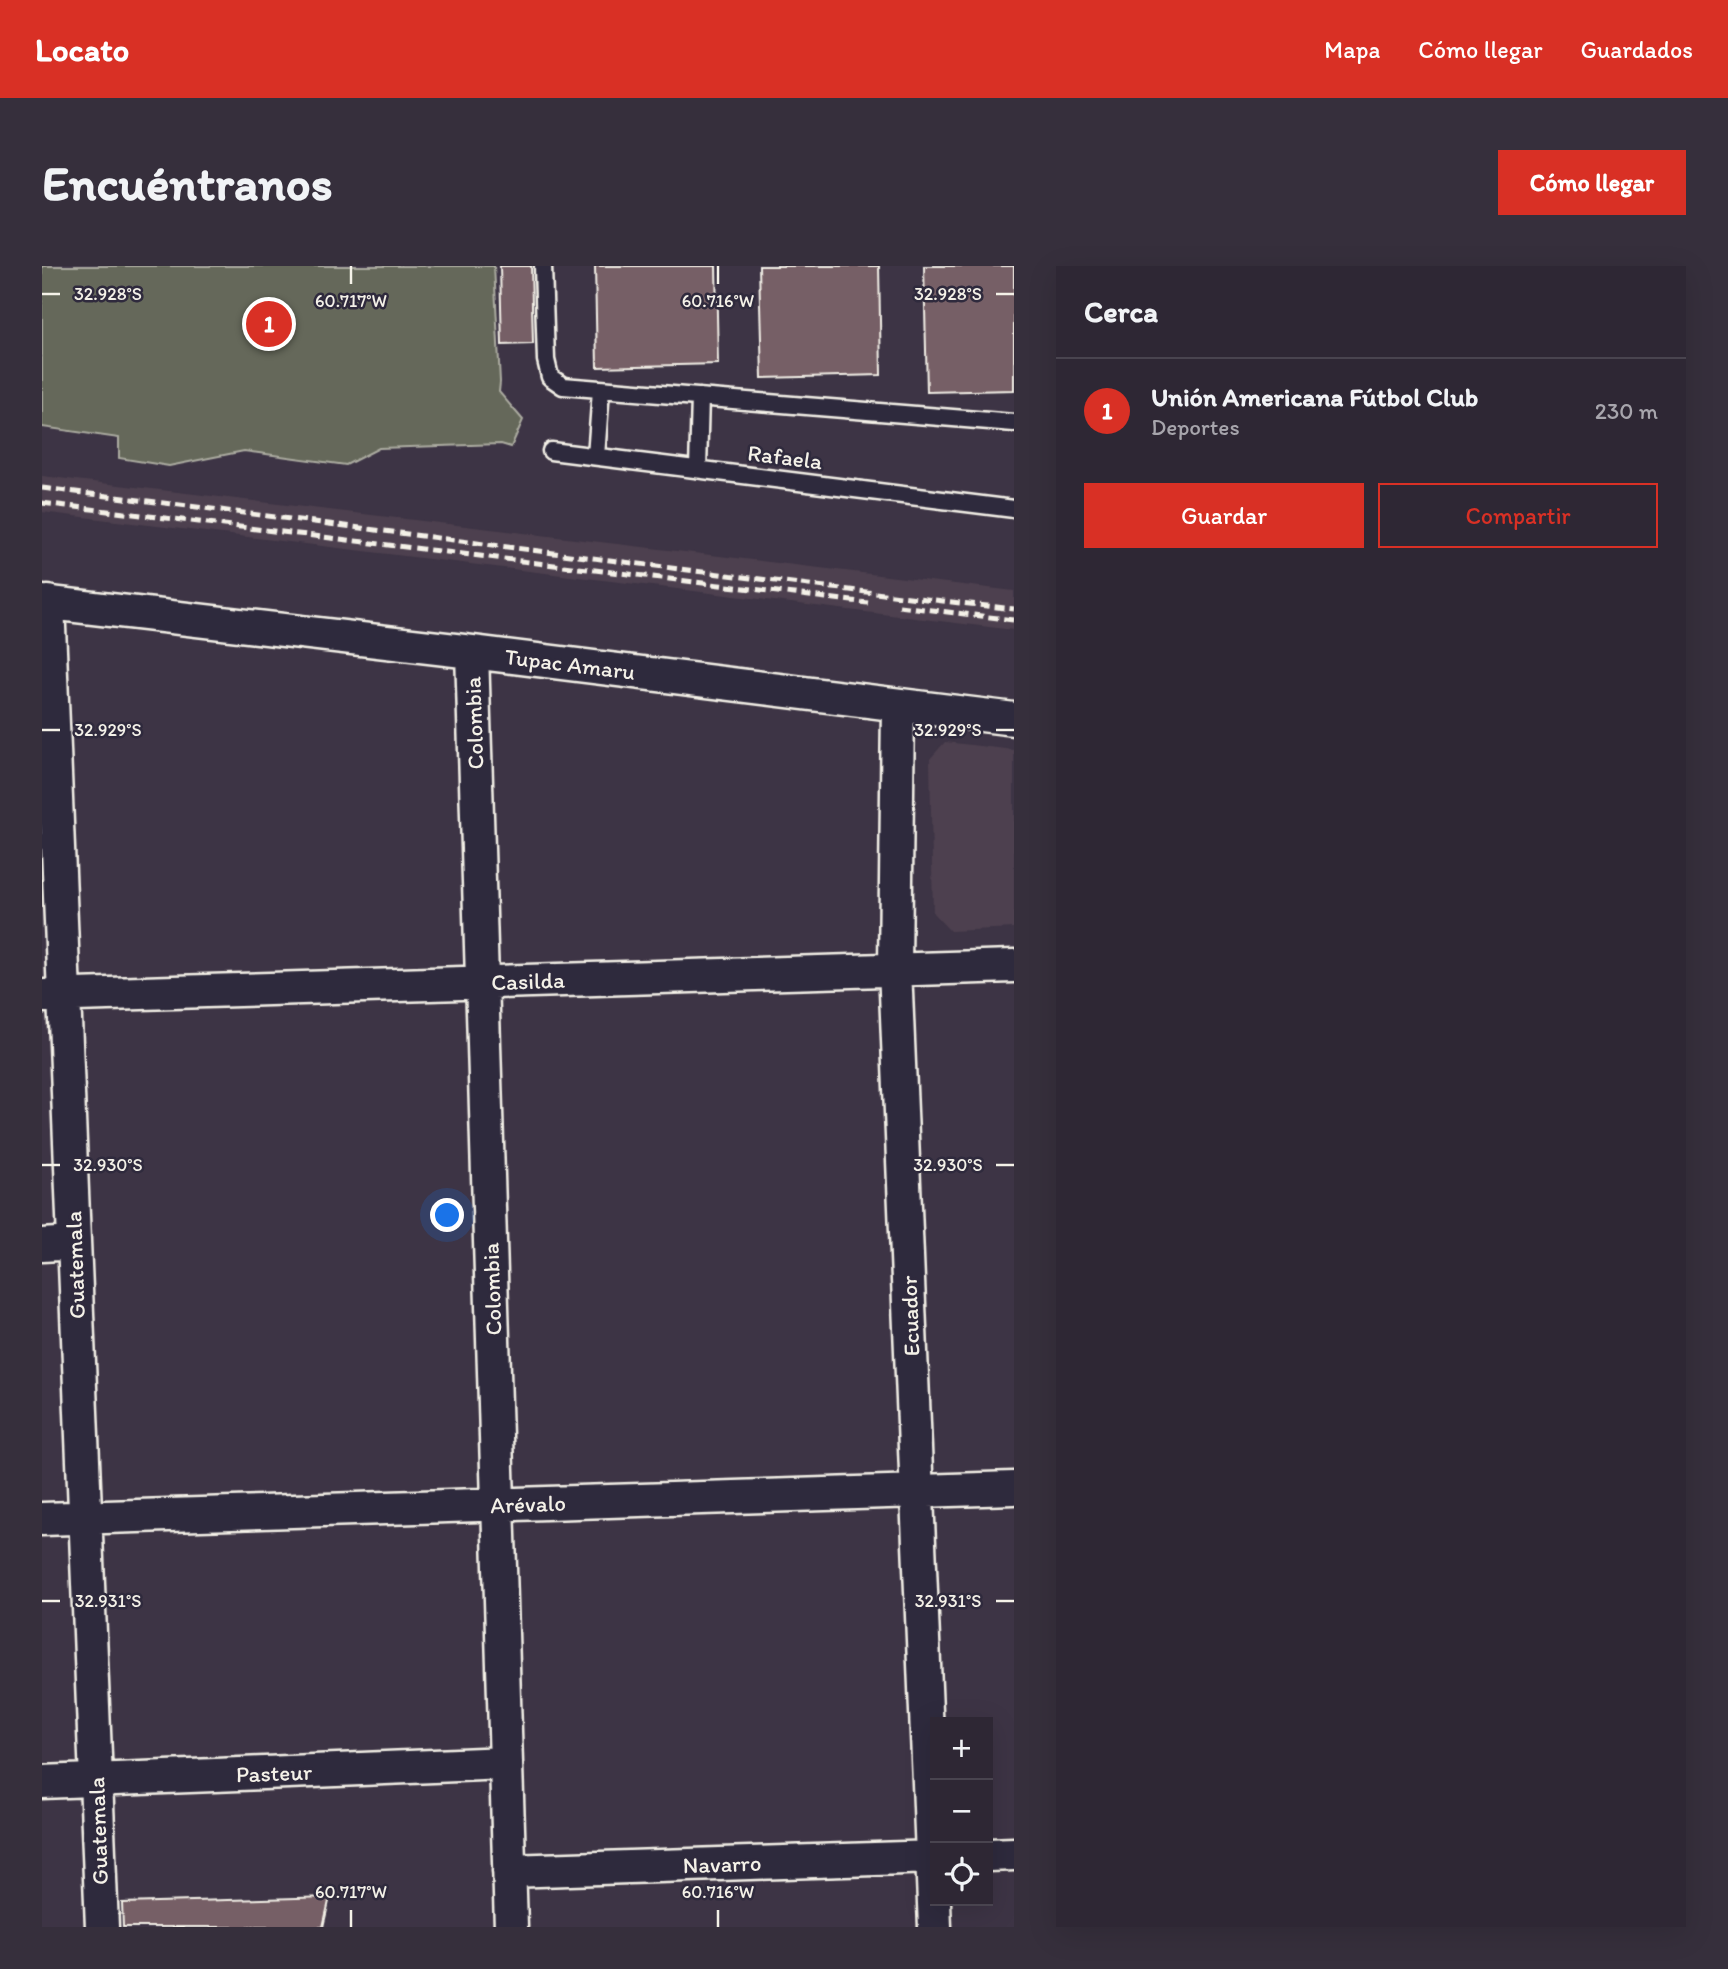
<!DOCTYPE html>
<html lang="es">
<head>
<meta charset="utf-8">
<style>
  :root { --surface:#2e2734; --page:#362f3c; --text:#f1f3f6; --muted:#a7a5ac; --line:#49444f; --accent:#d93025 }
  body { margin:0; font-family:Itim,sans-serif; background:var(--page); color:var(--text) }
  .controls { position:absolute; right:21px; bottom:21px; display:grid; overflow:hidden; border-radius:0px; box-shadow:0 7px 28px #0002 }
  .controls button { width:63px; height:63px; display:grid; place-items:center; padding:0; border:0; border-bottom:2px solid var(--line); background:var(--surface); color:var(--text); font:35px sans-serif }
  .you { position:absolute; left:406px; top:950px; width:24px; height:24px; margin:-18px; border:5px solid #fff; border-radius:50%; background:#1a73e8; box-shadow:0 0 0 10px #1a73e833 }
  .badge { display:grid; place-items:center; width:46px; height:46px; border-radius:50%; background:var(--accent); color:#fff; font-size:23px; font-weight:700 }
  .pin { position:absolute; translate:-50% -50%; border:4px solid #fff; box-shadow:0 2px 7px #0006 }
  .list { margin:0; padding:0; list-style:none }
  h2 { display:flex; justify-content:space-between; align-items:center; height:91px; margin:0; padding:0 28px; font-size:30px }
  h2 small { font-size:23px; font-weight:400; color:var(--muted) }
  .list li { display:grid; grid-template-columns:46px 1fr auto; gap:21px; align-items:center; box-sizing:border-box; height:105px; padding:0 28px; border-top:2px solid var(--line) }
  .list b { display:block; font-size:26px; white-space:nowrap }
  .list p { margin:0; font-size:23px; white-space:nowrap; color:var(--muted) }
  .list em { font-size:23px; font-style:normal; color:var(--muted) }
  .actions { display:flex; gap:14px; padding:21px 28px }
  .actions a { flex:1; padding:16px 0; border:2px solid var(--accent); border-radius:0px; text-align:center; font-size:24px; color:var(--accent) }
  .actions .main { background:var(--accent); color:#fff }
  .icon { flex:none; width:38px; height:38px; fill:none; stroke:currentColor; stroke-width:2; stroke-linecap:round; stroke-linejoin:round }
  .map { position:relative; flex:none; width:972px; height:1661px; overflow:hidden; border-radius:0px }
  header { display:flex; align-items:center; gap:42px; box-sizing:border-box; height:98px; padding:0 35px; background:var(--accent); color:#fff }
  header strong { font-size:33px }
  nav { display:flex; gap:38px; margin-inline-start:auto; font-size:24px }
  .intro { display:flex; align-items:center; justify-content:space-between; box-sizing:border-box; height:168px; padding:0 42px }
  h1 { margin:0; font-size:49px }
  .button { padding:18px 32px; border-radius:0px; background:var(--accent); color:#fff; font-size:24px; font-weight:700 }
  main { display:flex; gap:42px; padding:0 42px }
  aside { flex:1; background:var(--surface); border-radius:0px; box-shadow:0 7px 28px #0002 }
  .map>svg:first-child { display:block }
  .built { fill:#4e414f }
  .green { fill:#65685a; stroke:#acaca1; stroke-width:2 }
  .building { fill:#765e66; stroke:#f4f1e8; stroke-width:2 }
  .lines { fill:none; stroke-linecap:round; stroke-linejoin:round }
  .lane-casing { stroke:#f4f1e8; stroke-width:21 }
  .street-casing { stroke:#f4f1e8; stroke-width:37 }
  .lane { stroke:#2f2a3d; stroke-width:16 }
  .street { stroke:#2f2a3d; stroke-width:32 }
  .rail { stroke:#f4f1e8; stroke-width:5; stroke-dasharray:10 5; stroke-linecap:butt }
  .ticks { fill:none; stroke:#f4f1e8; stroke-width:2.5 }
  .labels { text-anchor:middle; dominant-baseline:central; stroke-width:5; stroke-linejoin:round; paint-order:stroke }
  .street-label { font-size:23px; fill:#f4f1e8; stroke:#2f2a3d }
  .ticks-label { font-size:18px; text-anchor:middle; fill:#f4f1e8; stroke:#2f2a3d; stroke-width:5; stroke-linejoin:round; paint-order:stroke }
</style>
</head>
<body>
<header>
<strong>Locato</strong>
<nav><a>Mapa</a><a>Cómo llegar</a><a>Guardados</a></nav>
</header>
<div class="intro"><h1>Encuéntranos</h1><a class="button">Cómo llegar</a></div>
<main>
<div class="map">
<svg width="972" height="1661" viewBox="0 0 972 1661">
  <rect width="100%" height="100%" fill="#3d3445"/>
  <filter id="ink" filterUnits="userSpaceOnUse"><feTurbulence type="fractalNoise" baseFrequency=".0143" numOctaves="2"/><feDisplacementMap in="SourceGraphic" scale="14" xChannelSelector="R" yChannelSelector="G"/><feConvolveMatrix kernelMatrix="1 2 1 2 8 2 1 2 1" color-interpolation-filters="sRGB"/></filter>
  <g filter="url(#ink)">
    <path class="built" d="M 0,210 L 972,325 L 972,364 L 0,246 Z
      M 903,476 L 972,484 L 972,662 L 908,665 L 891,647 L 888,493 Z"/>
    <path class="green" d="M 0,0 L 452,0 L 458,116 L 457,126 L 481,154 L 469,181 L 459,178 L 337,182 L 304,199 L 202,185 L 127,200 L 77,192 L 77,172 L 0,161 Z"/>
    <path class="building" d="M 458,0 L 489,0 L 491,78 L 460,79 Z
      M 553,0 L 674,0 L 676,98 L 555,101 Z
      M 717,0 L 837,0 L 839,109 L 720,112 Z
      M 882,0 L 972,0 L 972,124 L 885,126 Z
      M 288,1631 L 281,1661 L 81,1661 L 80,1637 Z"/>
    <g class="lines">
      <defs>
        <path id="lane" d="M 501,0 L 504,94 L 508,111 L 521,120 L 972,157
          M 509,185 L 972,243
          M 554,190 L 559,124
          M 656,203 L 658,131"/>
        <path id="street" d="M 0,336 L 430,386 L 972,453
          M 6,336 L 60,1661
          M 430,386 L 469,1661
          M 856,439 L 853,702 L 893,1661
          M 1,730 L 972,700
          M 0,979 L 32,977
          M 0,1253 L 972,1222
          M 0,1516 L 464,1497
          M 946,1589 L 972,1588
          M 467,1605 L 893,1591"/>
      </defs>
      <use href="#lane" class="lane-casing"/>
      <use href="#street" class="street-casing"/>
      <use href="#lane" class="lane"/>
      <use href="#street" class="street"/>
      <path class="rail" d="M 0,222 C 324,261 648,307 972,343
        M 0,237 L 826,337
        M 857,340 L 972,354"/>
    </g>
  </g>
  <path class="ticks" d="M 309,0 L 309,18M 676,0 L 676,18M 0,28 L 18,28M 954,28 L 972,28M 0,464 L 18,464M 954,464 L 972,464M 0,899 L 18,899M 954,899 L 972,899M 0,1335 L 18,1335M 954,1335 L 972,1335M 309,1644 L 309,1661M 676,1644 L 676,1661"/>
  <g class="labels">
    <g class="street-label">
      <text transform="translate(743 191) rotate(7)">Rafaela</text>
      <text transform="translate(528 398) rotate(7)">Tupac Amaru</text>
      <text transform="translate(432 457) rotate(-92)">Colombia</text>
      <text transform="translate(486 715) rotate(-2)">Casilda</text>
      <text transform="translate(33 999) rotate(-92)">Guatemala</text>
      <text transform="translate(450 1023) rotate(-92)">Colombia</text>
      <text transform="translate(868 1050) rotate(-92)">Ecuador</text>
      <text transform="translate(486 1238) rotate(-2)">Arévalo</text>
      <text transform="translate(232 1507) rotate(-2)">Pasteur</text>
      <text transform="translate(56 1565) rotate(-92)">Guatemala</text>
      <text transform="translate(680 1598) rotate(-2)">Navarro</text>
    </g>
  </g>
  <g class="ticks-label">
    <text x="66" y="34">32.928°S</text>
    <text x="906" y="34">32.928°S</text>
    <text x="309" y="41">60.717°W</text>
    <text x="676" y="41">60.716°W</text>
    <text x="66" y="470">32.929°S</text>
    <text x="906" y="470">32.929°S</text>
    <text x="66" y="905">32.930°S</text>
    <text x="906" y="905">32.930°S</text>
    <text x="66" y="1341">32.931°S</text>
    <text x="906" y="1341">32.931°S</text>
    <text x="309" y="1632">60.717°W</text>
    <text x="676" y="1632">60.716°W</text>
  </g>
</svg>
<div class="controls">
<button>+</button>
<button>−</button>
<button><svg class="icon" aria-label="locate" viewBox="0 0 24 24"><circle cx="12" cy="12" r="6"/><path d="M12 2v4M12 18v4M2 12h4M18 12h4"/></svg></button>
</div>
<div class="you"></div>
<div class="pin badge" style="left:227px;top:58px">1</div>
</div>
<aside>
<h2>Cerca<small></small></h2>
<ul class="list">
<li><span class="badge">1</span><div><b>Unión Americana Fútbol Club</b><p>Deportes</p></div><em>230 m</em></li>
</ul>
<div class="actions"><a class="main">Guardar</a><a>Compartir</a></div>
</aside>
</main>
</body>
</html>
